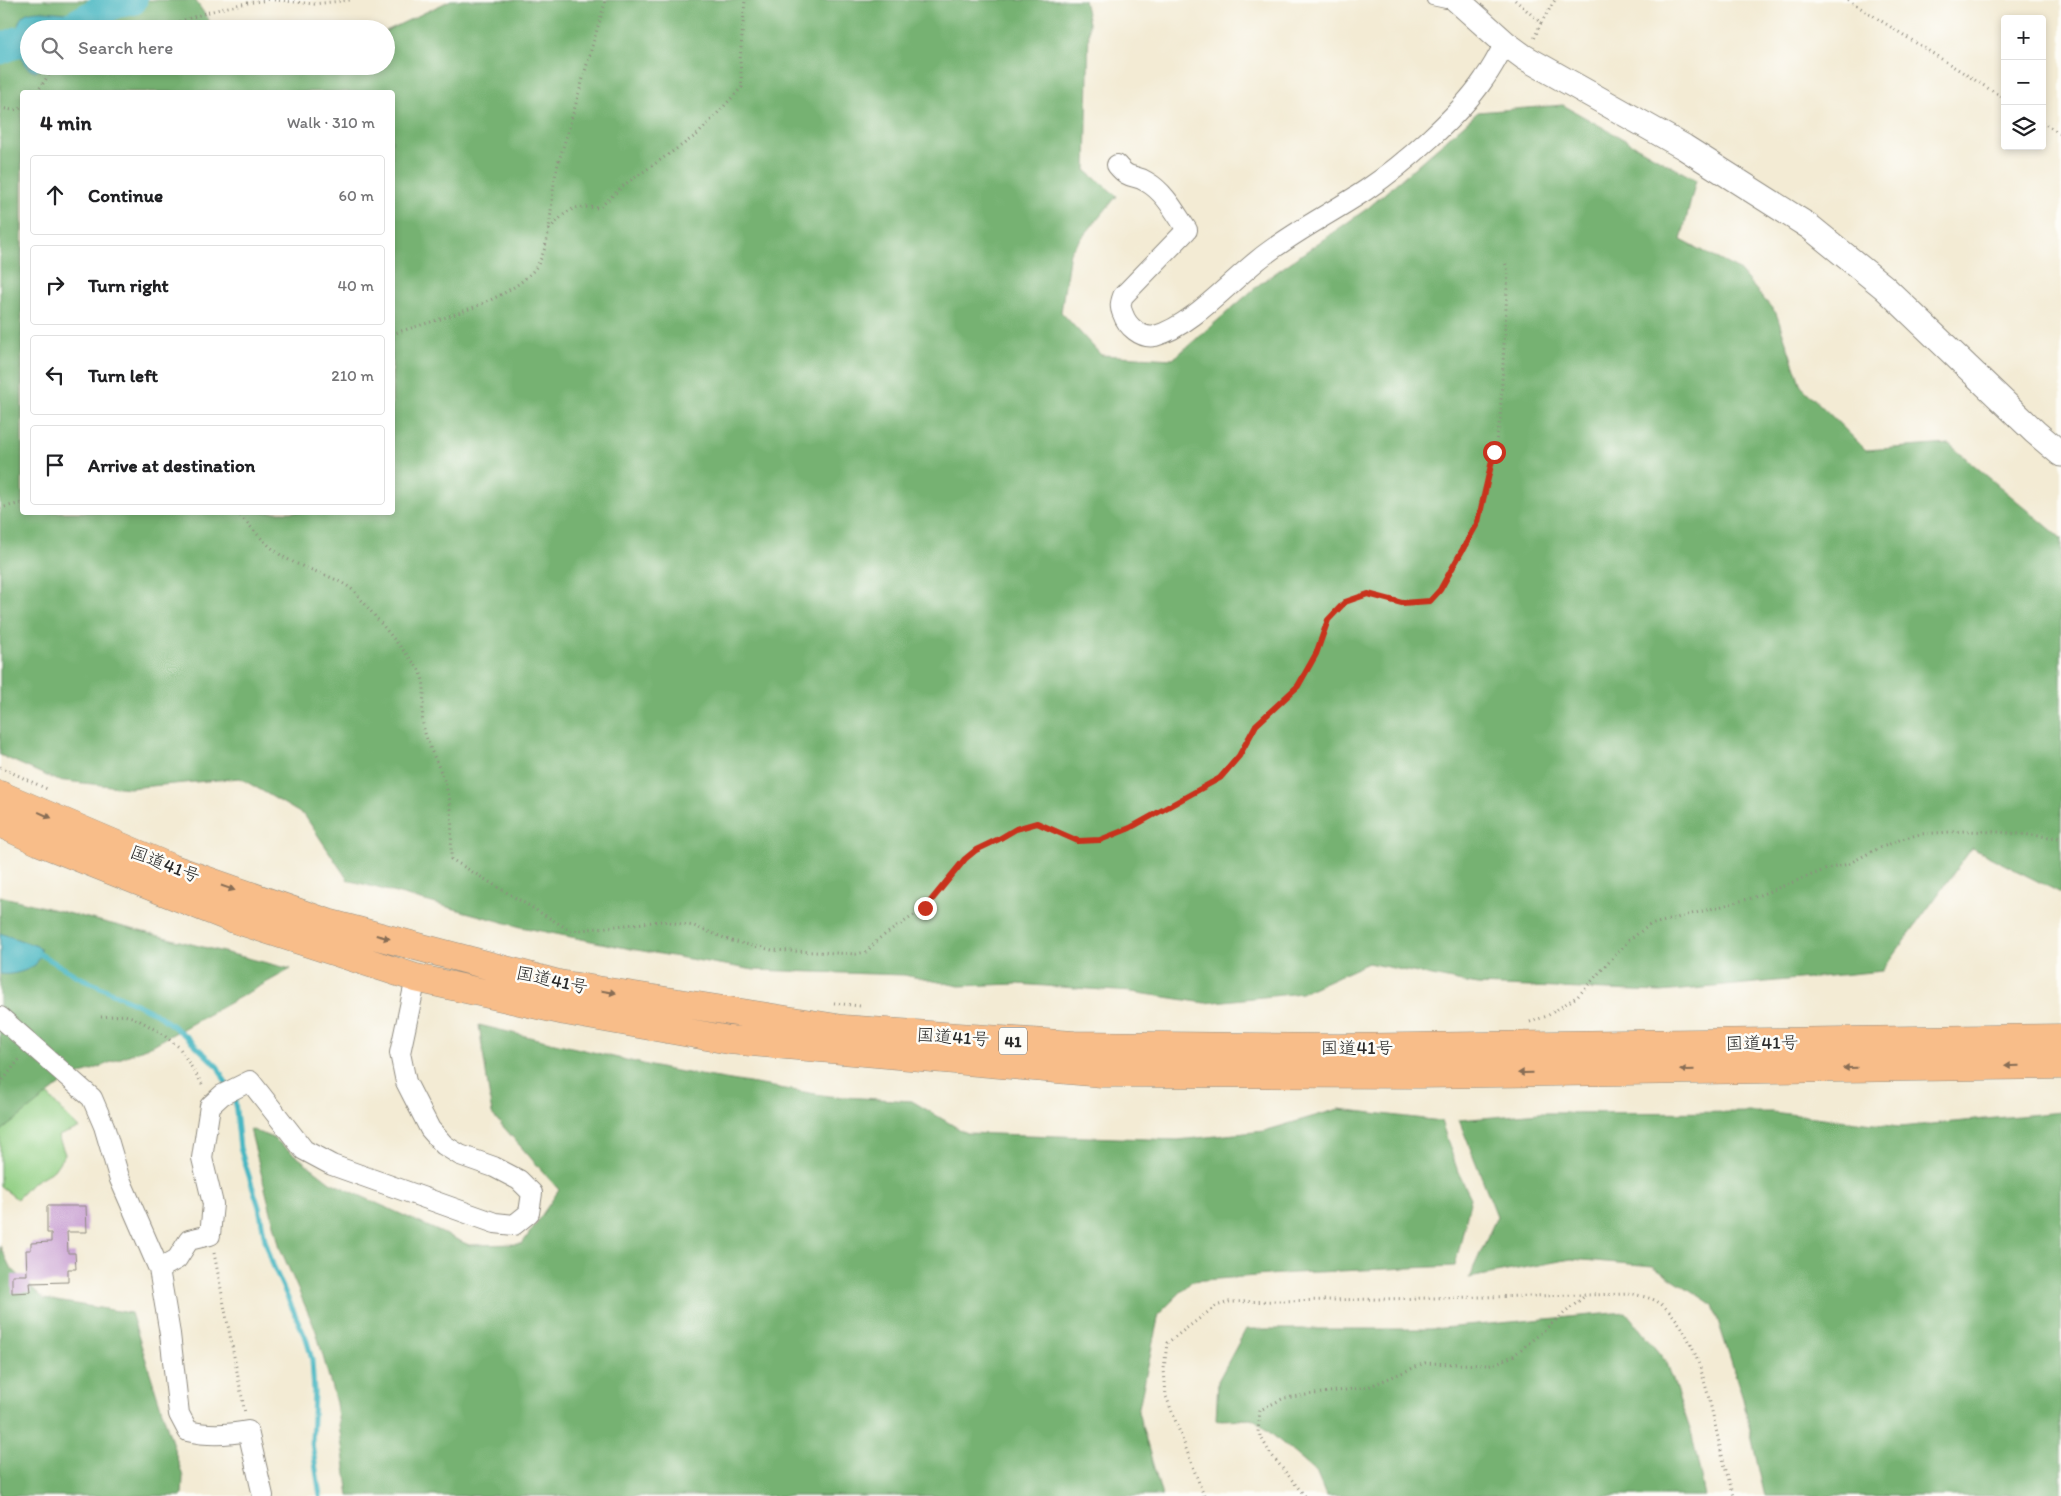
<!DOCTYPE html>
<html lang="en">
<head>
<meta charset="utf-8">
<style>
  :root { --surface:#fff; --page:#f2f2f2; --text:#202124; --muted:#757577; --line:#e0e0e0 }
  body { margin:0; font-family:Itim,"Klee One",sans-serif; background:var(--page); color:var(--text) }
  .controls { position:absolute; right:15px; top:15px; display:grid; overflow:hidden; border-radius:5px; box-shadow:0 2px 8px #0003 }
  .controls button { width:45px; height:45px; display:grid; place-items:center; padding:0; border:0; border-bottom:1px solid var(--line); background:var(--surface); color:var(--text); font:25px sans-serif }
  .stop { position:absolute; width:15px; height:15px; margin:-11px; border:4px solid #c8321e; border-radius:50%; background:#fff }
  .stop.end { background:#c8321e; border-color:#fff; box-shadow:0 1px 5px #0008 }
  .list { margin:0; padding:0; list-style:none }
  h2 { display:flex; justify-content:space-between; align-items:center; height:65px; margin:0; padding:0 20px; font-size:21px }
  h2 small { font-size:16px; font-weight:400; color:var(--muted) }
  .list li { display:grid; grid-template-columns:32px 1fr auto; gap:15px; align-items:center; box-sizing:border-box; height:80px; margin:0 10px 10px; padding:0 10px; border:1px solid var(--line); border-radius:5px }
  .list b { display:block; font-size:19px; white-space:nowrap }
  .list em { font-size:16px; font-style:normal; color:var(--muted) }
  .icon { flex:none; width:28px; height:28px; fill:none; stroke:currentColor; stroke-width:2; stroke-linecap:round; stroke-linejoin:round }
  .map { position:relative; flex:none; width:2061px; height:1496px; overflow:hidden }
  .search { position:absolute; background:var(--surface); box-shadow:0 2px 8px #0003; left:20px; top:20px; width:375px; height:55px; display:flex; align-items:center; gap:12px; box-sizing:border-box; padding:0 18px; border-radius:28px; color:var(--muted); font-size:19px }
  .panel { position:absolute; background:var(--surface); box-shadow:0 2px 8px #0003; left:20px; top:90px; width:375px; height:425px; border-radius:5px }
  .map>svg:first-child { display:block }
  .green { fill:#93d085; stroke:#5f7e58 }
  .forest { fill:#76b272; stroke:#506e4e; fill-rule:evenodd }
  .water { fill:#48b7c2; stroke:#3a7176 }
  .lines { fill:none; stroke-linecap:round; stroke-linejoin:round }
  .stream { stroke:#48b7c2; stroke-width:5 }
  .river { stroke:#48b7c2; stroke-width:31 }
  .building { fill:#c9a0d3 }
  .service-casing { stroke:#8f8b80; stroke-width:12 }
  .minor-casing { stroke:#8f8b80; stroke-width:22 }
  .tertiary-casing { stroke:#8f8b80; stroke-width:27 }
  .trunk-casing { stroke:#8f8b80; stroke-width:29 }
  .path { stroke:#8f8b80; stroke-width:3; stroke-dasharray:1 4; stroke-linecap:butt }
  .service { stroke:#fff; stroke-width:10 }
  .minor { stroke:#fff; stroke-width:20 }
  .tertiary { stroke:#fff; stroke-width:25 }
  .trunk { stroke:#f8bd89; stroke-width:28 }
  .oneway { fill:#876d55 }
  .route { stroke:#c8321e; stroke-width:6 }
  .labels { text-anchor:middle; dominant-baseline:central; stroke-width:5; stroke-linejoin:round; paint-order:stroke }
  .shield { fill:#fdfcf7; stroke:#6a6a68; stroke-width:1 }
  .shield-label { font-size:16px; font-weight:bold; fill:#2b2b2b }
  .street-label { font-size:18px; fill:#2b2b2b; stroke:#fdfcf7 }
</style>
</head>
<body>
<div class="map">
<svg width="2061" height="1496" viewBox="0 0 2061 1496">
  <rect width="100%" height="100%" fill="#fdfcf7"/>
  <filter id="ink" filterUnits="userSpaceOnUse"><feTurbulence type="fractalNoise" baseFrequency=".02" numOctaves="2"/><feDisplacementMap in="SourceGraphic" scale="10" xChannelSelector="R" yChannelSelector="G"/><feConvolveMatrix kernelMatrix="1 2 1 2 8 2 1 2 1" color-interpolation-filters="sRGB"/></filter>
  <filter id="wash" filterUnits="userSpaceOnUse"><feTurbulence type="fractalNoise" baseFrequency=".0096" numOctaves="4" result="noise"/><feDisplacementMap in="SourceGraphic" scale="20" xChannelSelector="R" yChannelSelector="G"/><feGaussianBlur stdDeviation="1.12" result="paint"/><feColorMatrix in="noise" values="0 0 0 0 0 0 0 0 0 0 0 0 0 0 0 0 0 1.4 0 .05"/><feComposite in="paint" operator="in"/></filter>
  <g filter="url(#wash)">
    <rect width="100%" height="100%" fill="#f3ebd4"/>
    <path class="green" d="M 0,1033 C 25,1066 49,1100 79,1128 L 58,1136 L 65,1154 L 54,1170 L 32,1183 L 17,1199 L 0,1186 Z"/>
    <path class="forest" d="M 0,0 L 195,0 L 215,29 L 29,29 L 29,66 L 386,66 L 386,31 L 451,0 L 1084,0 L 1089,23 L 1086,171 L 1117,196 L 1070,252 L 1061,312 L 1101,355 L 1173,359 L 1261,283 L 1368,208 L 1478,112 L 1563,105 L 1696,180 L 1681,240 L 1739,270 L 1776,313 L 1801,386 L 1866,450 L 1949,444 L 2061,538 L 2061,893 L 1972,848 L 1882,971 L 1661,992 L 1477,985 L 1368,963 L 1301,993 L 1205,1003 L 1132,992 L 1017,984 L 959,986 L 904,975 L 754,970 L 631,949 L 521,927 L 348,880 L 305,816 L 240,778 L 129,788 L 56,780 L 0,755 ZM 22,92 L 392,92 L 392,512 L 22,512 Z
      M 0,896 L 291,969 L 153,1045 L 65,1081 L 0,1132 Z
      M 479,1025 L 664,1069 L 828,1096 L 912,1101 L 966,1133 L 1178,1140 L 1264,1131 L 1339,1109 L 1441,1121 L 1458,1172 L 1471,1198 L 1455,1266 L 1294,1273 L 1192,1281 L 1159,1314 L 1138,1412 L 1162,1496 L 349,1496 L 336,1403 L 316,1331 L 280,1248 L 250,1129 L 273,1138 L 330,1182 L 469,1245 L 522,1244 L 559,1190 L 492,1114 Z
      M 1772,1112 L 1899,1127 L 2061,1112 L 2061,1496 L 1765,1496 L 1743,1399 L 1713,1305 L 1653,1266 L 1571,1259 L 1469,1278 L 1497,1216 L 1459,1120 L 1539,1113 Z
      M 0,1246 L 10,1267 L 44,1299 L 131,1313 L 183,1477 L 182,1496 L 0,1496 Z
      M 1626,1312 L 1667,1363 L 1692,1435 L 1705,1496 L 1326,1496 L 1316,1472 L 1254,1419 L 1216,1420 L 1218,1381 L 1246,1329 L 1431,1329 Z"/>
    <path class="water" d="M 43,11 L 91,15 L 95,29 L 29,29 L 29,66 L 45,66 C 22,88 11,32 21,18 C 25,11 37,11 43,11 Z
      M 0,933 L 37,946 L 41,950 C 40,955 39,961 35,965 C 28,971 10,976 0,974 Z"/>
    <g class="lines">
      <path class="stream" d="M 40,954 L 77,976 L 157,1014 L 187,1037 L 218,1067 L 228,1087
        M 231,1094 L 235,1101 L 240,1148 L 259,1207 L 265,1240 L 273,1265 L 307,1341 L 312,1360 L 314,1392 L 312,1443 L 320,1496"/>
      <path class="river" d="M 68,29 L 115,3 L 132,0
        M 0,49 L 18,42 L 29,41"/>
    </g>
    <g id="blocks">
      <path class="building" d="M 47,1206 L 86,1206 L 87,1232 L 67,1232 L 68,1253 L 75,1253 L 76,1269 L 68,1269 L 68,1282 L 30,1283 L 31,1292 L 12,1293 L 12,1275 L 27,1275 L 26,1250 L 31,1250 L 31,1243 L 51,1242 L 51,1233 L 47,1233 Z"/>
    </g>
  </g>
  <g filter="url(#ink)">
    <use href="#blocks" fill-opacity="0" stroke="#8f8b80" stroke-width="1"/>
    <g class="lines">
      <defs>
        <path id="service" d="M 1432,0 L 1446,3 L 1449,0"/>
        <path id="minor" d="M 1117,165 C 1130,181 1133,173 1147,182 C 1165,192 1176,214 1187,230 L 1123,296 C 1120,304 1120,307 1123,314 C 1127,326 1141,339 1155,336 C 1190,327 1229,283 1258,260 C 1291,233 1330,214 1366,190 C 1403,165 1459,116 1484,79 C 1492,68 1499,55 1505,43
          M 0,1017 L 92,1098 L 104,1126 L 119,1177 L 159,1269 L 170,1334 L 179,1414 L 188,1431 C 208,1436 227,1435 248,1431 L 263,1496
          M 159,1269 L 177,1259 L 189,1240 L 210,1235 L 213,1204 L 202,1158 L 210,1106 L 222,1095 L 250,1081 L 304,1150 L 332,1165 L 495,1223 L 514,1225 L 529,1213 L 532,1193 L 519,1180 L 494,1167 L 460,1155 L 444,1145 L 430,1129 L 406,1082 L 400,1053 L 416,978"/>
        <path id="tertiary" d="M 1457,0 L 1505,43 L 1524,57 L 1684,147 L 1810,227 L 1884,287 L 2035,432 L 2061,454"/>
        <path id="trunk" d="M 0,795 L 171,868 L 328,923 L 559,984 L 843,1029 L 1074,1045 L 1338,1048 L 2061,1038
          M 0,823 L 40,842 L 228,917 L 416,978 L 565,1011 L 729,1040 L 1102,1073 L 1419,1074 L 2061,1065"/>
      </defs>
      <use href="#service" class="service-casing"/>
      <use href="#minor" class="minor-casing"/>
      <use href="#tertiary" class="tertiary-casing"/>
      <use href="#trunk" class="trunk-casing"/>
      <path class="path" d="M 274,0 L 314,4 L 350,0
        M 1515,0 L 1541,23 L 1534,39
        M 1848,0 L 2005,99
        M 1541,23 L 1555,0
        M 161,29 C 195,15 234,3 271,0
        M 37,92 L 53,69 L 57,66
        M 0,108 L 12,110 L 22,108
        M 2042,122 L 2061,134
        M 549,229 C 570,209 569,205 599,208 L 624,185 L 698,134 L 742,87 L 740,61 L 745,0
        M 392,334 C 435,320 503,304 533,271 C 554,247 549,197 557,168 C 561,153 566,139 570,124 C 582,83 593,41 606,0
        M 0,508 L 22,503
        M 237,512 C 254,530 269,550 291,561 C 312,572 336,576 354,591 L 418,668 C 430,689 420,702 423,724 C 427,748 441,767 447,789 C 454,812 451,836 451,859 L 571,931 L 662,921 L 694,926 L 732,941 L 772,950 L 856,954 L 866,952 L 880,938 L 925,908 L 965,859 L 976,850 L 999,839 L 1016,829 L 1037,823 L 1078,841 L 1100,840 L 1131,828 L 1220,778 L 1239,756 L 1256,725 L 1298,686 L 1316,653 L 1329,620 L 1345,602 L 1368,594 L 1402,603 L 1430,601 L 1440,590 L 1477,521 L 1494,452 L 1500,419 L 1508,271 L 1505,262
        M 0,767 L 47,789
        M 834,1003 L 860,1006
        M 101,1017 L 124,1015 L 135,1018 L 158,1031 L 179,1047 L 204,1087
        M 1530,1022 L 1547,1016 L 1578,996 L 1630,939 L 1650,925 L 1752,898 L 1827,869 L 1848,864 L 1875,850 L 1902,839 L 1920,834 L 1965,831 L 1999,832 L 2061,838
        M 0,1084 L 21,1057
        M 214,1253 L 245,1413
        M 1204,1496 L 1166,1396 L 1164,1369 L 1167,1343 L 1216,1306 L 1229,1302 L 1633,1294 C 1641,1296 1652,1298 1658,1302 C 1701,1331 1711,1413 1723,1459 C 1726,1471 1730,1484 1734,1496
        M 1305,1496 L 1270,1453 L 1258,1432 L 1260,1410 L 1284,1398 L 1368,1387 L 1425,1363 L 1487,1365 L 1499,1362 L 1513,1356 L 1524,1347 L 1586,1295"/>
      <use href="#service" class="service"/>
      <use href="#minor" class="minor"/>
      <use href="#tertiary" class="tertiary"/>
      <use href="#trunk" class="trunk"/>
    </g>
    <defs><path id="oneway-solid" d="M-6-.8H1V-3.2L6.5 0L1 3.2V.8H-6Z" transform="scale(1.25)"/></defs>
    <g class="oneway">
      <use href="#oneway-solid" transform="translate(45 815) rotate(24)"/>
      <use href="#oneway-solid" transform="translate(228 888) rotate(19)"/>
      <use href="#oneway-solid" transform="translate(383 937) rotate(15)"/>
      <use href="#oneway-solid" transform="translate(609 992) rotate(9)"/>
      <use href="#oneway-solid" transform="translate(2012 1066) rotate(179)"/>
      <use href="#oneway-solid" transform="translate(1850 1068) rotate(179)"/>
      <use href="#oneway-solid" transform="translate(1687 1070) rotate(179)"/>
      <use href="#oneway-solid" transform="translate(1525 1073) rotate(179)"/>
    </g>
  </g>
  <g class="lines" filter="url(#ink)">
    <path class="route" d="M 925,908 L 965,859 L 976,850 L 999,839 L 1016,829 L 1037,823 L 1078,841 L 1100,840 L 1130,828 L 1220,778 L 1239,756 L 1256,725 L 1298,686 L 1316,654 L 1328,620 L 1345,602 L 1368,594 L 1402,603 L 1430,601 L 1440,590 L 1478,522 L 1494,452"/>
  </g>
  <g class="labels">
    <rect class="shield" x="999" y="1027.5" width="28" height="27" rx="4"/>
    <g class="shield-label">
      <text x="1013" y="1041">41</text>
    </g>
    <g class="street-label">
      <text transform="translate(165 864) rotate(21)">国道41号</text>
      <text transform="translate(552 980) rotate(12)">国道41号</text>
      <text transform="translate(953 1037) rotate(4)">国道41号</text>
      <text transform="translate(1762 1043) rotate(-1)">国道41号</text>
      <text x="1357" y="1048">国道41号</text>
    </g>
  </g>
</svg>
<div class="controls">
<button>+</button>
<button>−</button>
<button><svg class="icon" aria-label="layers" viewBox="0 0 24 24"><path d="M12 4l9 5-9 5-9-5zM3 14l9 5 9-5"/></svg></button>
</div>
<div class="stop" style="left:1494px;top:452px"></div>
<div class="stop end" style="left:925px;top:908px"></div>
<div class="search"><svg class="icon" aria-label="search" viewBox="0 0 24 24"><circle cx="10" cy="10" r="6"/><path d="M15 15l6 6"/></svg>Search here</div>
<section class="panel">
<h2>4 min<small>Walk · 310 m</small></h2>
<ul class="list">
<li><svg class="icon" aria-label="ahead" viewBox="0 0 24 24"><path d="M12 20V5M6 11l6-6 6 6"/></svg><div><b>Continue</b></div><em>60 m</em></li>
<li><svg class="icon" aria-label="right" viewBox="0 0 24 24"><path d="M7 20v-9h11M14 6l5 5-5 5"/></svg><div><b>Turn right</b></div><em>40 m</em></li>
<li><svg class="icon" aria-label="left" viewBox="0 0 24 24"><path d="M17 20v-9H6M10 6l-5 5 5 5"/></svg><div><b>Turn left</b></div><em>210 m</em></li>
<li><svg class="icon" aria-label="arrive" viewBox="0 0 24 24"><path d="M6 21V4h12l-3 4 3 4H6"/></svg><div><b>Arrive at destination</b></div></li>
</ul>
</section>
</div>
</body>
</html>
